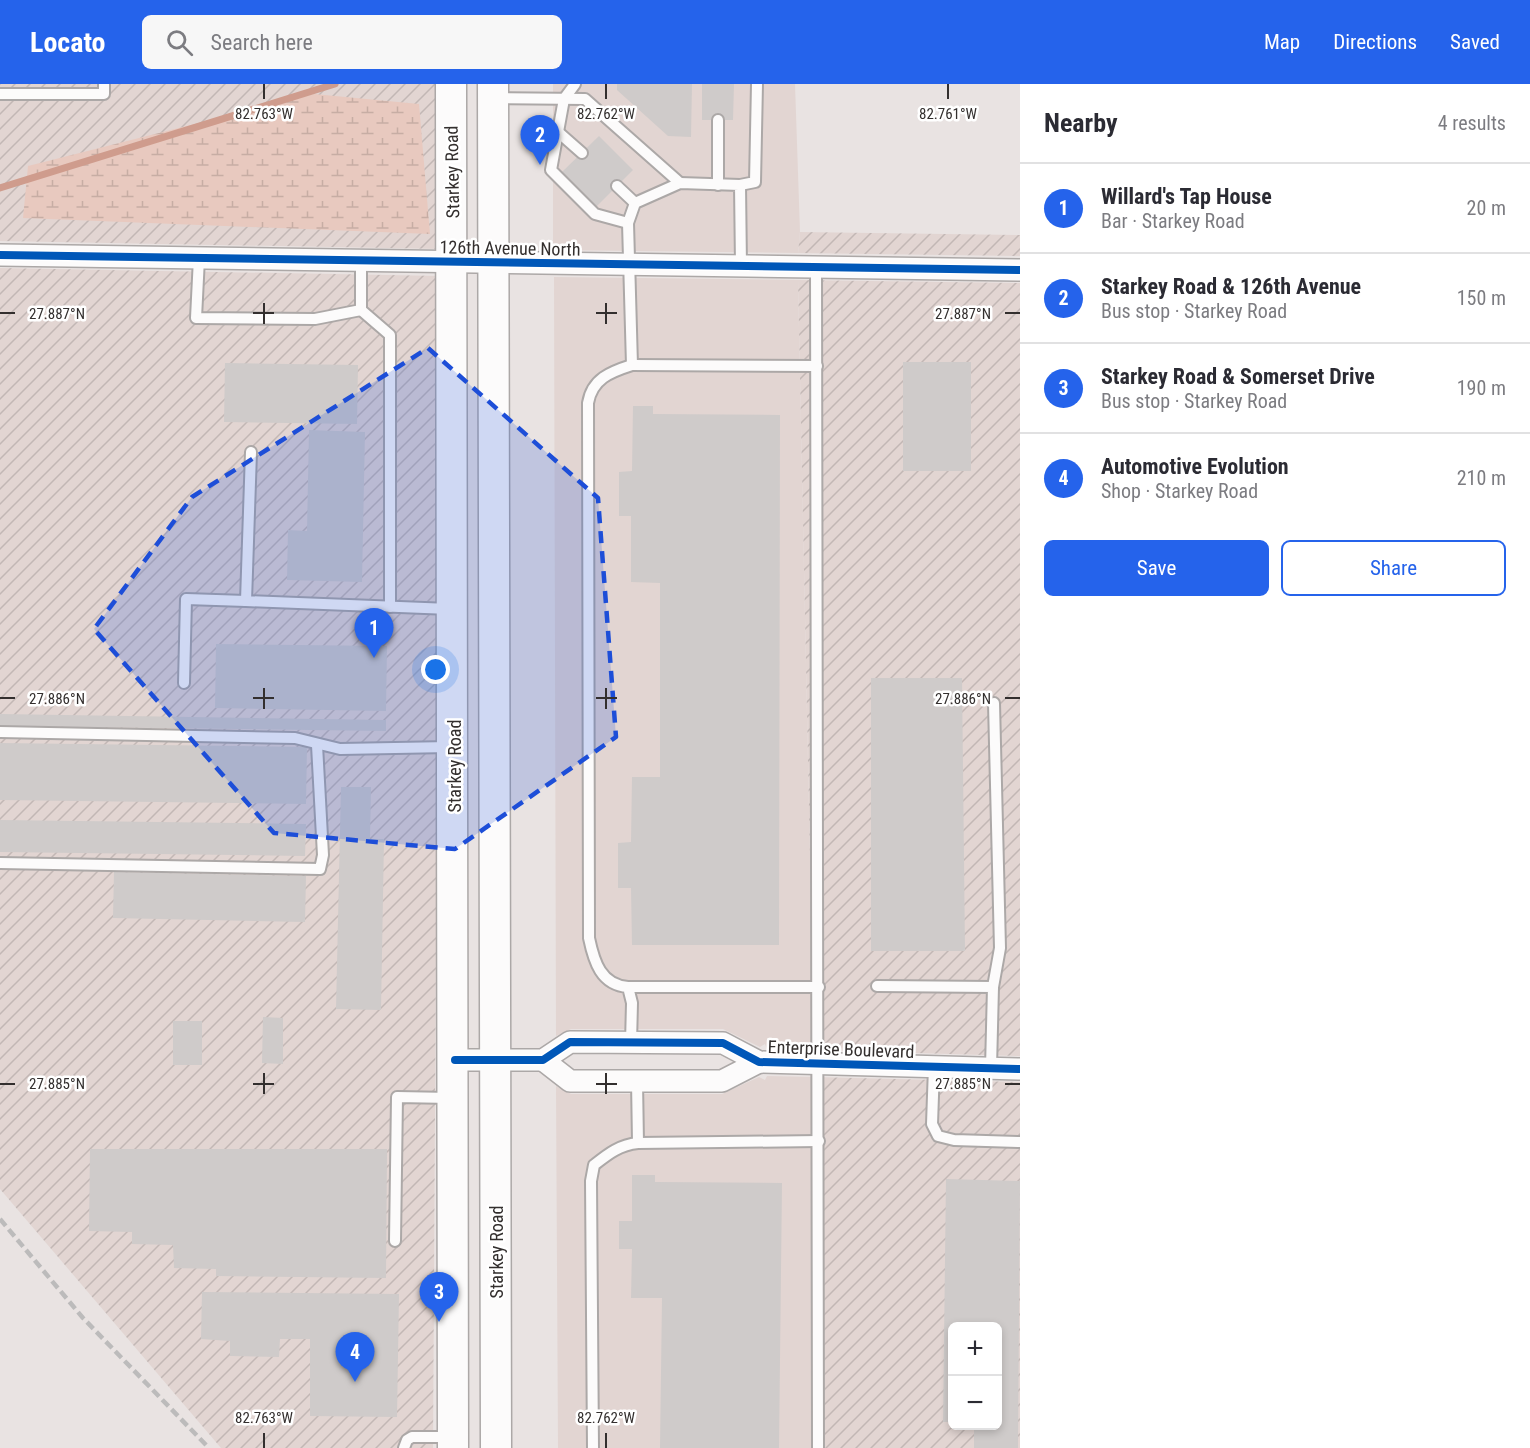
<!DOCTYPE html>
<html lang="en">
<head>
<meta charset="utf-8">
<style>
  body { margin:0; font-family:"Roboto Condensed",sans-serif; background:#f7f7f7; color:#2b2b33 }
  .controls { position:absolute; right:18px; bottom:18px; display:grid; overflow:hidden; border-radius:9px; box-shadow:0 3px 9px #0003 }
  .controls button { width:54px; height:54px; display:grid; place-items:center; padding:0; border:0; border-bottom:2px solid #e1e1e2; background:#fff; color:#2b2b33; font:30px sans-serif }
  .you { position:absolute; left:436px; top:586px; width:21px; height:21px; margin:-15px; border:4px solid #fff; border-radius:50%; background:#1a73e8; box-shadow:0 0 0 9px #1a73e833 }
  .badge { display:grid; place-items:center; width:39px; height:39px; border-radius:50%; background:#2563eb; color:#fff; font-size:20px; font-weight:700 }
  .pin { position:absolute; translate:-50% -50px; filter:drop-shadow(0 2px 3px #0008) }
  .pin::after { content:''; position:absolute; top:32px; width:21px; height:18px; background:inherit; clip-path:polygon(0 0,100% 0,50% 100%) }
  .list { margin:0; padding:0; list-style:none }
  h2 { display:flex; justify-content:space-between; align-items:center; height:78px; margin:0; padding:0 24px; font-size:26px }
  h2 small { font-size:20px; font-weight:400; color:#7c7c81 }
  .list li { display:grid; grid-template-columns:39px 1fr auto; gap:18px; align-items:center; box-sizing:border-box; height:90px; padding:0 24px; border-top:2px solid #e1e1e2 }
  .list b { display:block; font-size:22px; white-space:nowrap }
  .list p { margin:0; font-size:20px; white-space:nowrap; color:#7c7c81 }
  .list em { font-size:20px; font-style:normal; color:#7c7c81 }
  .actions { display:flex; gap:12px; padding:18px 24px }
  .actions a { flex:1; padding:14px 0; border:2px solid #2563eb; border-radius:9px; text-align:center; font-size:21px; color:#2563eb }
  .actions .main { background:#2563eb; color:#fff }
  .icon { flex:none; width:33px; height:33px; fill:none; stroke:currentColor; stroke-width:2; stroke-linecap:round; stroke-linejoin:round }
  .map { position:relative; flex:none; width:1020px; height:1364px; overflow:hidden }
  header { display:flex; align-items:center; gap:36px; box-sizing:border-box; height:84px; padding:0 30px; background:#2563eb; color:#fff }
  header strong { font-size:28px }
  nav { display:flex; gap:33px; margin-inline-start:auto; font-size:21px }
  .search { width:420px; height:54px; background:#f7f7f7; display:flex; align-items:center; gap:15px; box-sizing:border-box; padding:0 21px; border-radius:9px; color:#7c7c81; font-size:22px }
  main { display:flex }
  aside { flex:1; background:#fff }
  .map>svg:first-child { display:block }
  .built { fill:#e2d5d2 }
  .industrial { fill:url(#industrial-furrows); fill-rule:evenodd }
  .wetland { fill:url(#wetland-marsh) }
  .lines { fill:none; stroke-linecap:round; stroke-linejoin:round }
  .stream { stroke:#cf9c8d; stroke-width:7 }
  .building { fill:#cfcbca }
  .service-casing { stroke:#aca8a7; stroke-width:14 }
  .minor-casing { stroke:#aca8a7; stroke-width:24 }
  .secondary-casing { stroke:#aca8a7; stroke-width:33 }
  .service { stroke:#fcfbfb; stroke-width:10 }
  .minor { stroke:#fcfbfb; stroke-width:21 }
  .secondary { stroke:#fcfbfb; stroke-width:30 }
  .rail { stroke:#bcbbbb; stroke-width:4.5; stroke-dasharray:9 4.5; stroke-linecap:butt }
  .cycleway-casing { stroke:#fff; stroke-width:11 }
  .cycleway { stroke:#0057b8; stroke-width:8 }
  .marked { fill:#1d4ed8; fill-opacity:0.2; stroke:#1d4ed8; stroke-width:4.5; stroke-dasharray:12 8; stroke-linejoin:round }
  .ticks { fill:none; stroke:#332f2e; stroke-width:2 }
  .labels { text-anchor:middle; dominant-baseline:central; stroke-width:5; stroke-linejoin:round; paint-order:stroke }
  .street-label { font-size:18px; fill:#332f2e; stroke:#fff }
  .ticks-label { font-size:15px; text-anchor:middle; fill:#332f2e; stroke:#fff; stroke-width:5; stroke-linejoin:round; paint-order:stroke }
</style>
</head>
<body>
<header>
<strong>Locato</strong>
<div class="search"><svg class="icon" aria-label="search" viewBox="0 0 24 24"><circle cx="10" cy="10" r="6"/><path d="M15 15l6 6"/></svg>Search here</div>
<nav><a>Map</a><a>Directions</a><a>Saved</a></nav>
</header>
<main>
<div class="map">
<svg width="1020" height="1364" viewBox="0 0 1020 1364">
  <defs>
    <pattern id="industrial-furrows" width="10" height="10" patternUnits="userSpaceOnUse" patternTransform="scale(1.5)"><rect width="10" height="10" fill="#e2d5d2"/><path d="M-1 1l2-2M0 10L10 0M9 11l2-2" fill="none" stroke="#c2b7b5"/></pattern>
    <pattern id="wetland-marsh" width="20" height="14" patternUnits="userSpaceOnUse" patternTransform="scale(1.5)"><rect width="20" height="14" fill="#e8c9bf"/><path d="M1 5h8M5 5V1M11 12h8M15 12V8" fill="none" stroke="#c7ada4"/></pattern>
  </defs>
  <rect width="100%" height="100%" fill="#e9e3e2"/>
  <!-- built -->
  <g class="built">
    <path d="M553,0H795L800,148L798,169L553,166Z"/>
    <path d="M554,193L798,196L814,966L767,965L765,960L760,963L723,945H571L556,952Z"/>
    <path d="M767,992L815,993L822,1364H558L556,1002L571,1010H722L759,993L765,996Z"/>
  </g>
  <!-- industrial -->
  <g class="industrial">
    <path d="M0,0H439L440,165L0,157Z"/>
    <path d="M800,148L1020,151V172L798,169Z"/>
    <path d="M0,184L440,192L433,1364H221L0,1105Z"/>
    <path d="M798,196L1020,199V972L814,966Z"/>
    <path d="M815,993L1020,998V1364H822ZM952,1242H998V1342H952Z"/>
  </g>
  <!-- wetland -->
  <path class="wetland" d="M314,10L419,20L430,150L23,134L28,82Z"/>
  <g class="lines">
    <!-- stream -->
    <path class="stream" d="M0,104L335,0"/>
  </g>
  <!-- building -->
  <g class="building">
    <path d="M617,0H692L691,53L668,52L617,6Z"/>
    <path d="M702,0H734L733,36H702Z"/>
    <path d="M599,52L633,86L595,124L561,89Z"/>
    <rect x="903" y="278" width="68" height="109"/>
    <path d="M225,279L358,281L357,340L224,338Z"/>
    <path d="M633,322H653V330L780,331L779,861H632L631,804H618V759L631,758L632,693H660V499L631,498V432H619V388L632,387Z"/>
    <path d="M309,346L365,348L362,498L287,496L288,446L307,447Z"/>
    <path d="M216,560L387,562L386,627L215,624Z"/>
    <path d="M871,594H962L965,867H871Z"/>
    <path d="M0,630L386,636V647L0,642Z"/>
    <path d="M0,659L307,663L306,720L0,716Z"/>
    <path d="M341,703H371L370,755H384L381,926L336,925Z"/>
    <path d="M0,736L306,740L305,772L0,768Z"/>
    <path d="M114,788L306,792L305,838L113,834Z"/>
    <path d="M263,933L283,934V980L262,979Z"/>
    <rect x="173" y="937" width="29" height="44"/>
    <path d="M90,1065H387L386,1194L216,1192V1185L174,1184L173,1161L132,1160V1148L89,1147Z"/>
    <path d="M632,1091H655V1098L782,1099L779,1364H660L662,1214H631L632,1165H619V1137H632Z"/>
    <path d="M946,1095L1020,1097L1018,1364H974V1342H998V1242H952V1338H943Z"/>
    <path d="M202,1208L399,1210L397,1333L310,1332V1255H280L279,1273L230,1272V1257L201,1255Z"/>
  </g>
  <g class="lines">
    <defs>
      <g id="service">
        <path d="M575,0L564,15L551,86L595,130L628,139"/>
        <path d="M0,10H104V0"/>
        <path d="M493,14L585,15L680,99"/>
        <path d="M718,36V101"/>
        <path d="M557,47L582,69"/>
        <path d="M740,101L755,98L757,0"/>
        <path d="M617,102L635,119"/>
        <path d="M199,174L196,234L315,235L361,226"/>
        <path d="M361,176V226L390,251V523"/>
        <path d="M816,183L818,1364"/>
        <path d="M632,281L817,282"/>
        <path d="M251,368L246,517L450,525"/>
        <path d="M184,599L186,515L246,517"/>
        <path d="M0,648L295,654L340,665L450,663"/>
        <path d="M0,779L320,785L323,771L317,661"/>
        <path d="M877,902L993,903L991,984"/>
        <path d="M628,903H819"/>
        <path d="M993,903L1000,864L994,619"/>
        <path d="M631,959L632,919L628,903C601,901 594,878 589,854L588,319C592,295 610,288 632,281L628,139L635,119L680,99L740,101L741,182"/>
        <path d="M934,983L932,1040L938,1052L954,1056L1020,1058"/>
        <path d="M638,1059L819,1057"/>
        <path d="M395,1157L397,1013L451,1014"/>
        <path d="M404,1364L407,1356L412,1353H450"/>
        <path d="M593,1364L591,1097L594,1081C608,1070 619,1061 638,1059L637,997"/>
      </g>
      <g id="minor">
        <path d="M0,171L1020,186"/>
        <path d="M455,976H543L570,958L723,959L759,978L1020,985"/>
        <path d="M543,976L570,997H722L759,978"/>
      </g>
      <g id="secondary">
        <path d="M451,0L453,1364"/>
        <path d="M493,0L496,1364"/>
      </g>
    </defs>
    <!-- service casing -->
    <use href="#service" class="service-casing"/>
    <!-- minor casing -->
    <use href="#minor" class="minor-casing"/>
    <!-- secondary casing -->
    <use href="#secondary" class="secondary-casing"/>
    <!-- service -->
    <use href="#service" class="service"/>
    <!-- minor -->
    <use href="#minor" class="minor"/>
    <!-- secondary -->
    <use href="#secondary" class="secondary"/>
    <!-- rail -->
    <path class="rail" d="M0,1135L83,1234L209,1364"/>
    <defs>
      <g id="cycleway">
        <path d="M0,171L1020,186"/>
        <path d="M455,976H543L570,958L723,959L759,978L1020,985"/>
      </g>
    </defs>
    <!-- cycleway casing -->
    <use href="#cycleway" class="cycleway-casing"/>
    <!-- cycleway -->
    <use href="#cycleway" class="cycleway"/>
  </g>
  <!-- marked area -->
  <path class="marked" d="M428,264L598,414L616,653L455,765L274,749L94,545L192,413Z"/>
  <!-- ticks -->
  <path class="ticks" d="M264,0V15M606,0V15M948,0V15M264,219V240M606,219V240M0,229H15M253,229H274M596,229H617M1005,229H1020M264,604V625M606,604V625M0,614H15M253,614H274M596,614H617M1005,614H1020M264,989V1010M606,989V1010M0,1000H15M253,1000H274M596,1000H617M1005,1000H1020M264,1349V1364M606,1349V1364"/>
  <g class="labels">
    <!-- street labels -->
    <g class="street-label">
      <text transform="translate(452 88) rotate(-91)">Starkey Road</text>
      <text transform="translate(510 164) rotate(1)">126th Avenue North</text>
      <text transform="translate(454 682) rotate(-90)">Starkey Road</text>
      <text transform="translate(841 965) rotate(2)">Enterprise Boulevard</text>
      <text transform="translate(496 1168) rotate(-90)">Starkey Road</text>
    </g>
  </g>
  <g class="ticks-label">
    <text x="264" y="35">82.763°W</text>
    <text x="606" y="35">82.762°W</text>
    <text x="948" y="35">82.761°W</text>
    <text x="57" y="235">27.887°N</text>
    <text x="963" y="235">27.887°N</text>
    <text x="57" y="620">27.886°N</text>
    <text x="963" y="620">27.886°N</text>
    <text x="57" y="1005">27.885°N</text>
    <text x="963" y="1005">27.885°N</text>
    <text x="264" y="1339">82.763°W</text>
    <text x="606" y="1339">82.762°W</text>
  </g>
</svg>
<div class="controls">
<button>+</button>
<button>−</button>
</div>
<div class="you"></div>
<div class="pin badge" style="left:374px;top:574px">1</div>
<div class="pin badge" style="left:540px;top:81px">2</div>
<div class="pin badge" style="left:439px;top:1238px">3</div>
<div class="pin badge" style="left:355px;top:1298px">4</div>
</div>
<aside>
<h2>Nearby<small>4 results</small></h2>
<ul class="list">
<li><span class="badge">1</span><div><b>Willard's Tap House</b><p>Bar · Starkey Road</p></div><em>20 m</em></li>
<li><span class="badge">2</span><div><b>Starkey Road &amp; 126th Avenue</b><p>Bus stop · Starkey Road</p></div><em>150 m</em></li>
<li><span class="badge">3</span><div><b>Starkey Road &amp; Somerset Drive</b><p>Bus stop · Starkey Road</p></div><em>190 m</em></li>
<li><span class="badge">4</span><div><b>Automotive Evolution</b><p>Shop · Starkey Road</p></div><em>210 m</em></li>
</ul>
<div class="actions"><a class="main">Save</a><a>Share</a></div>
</aside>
</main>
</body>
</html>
